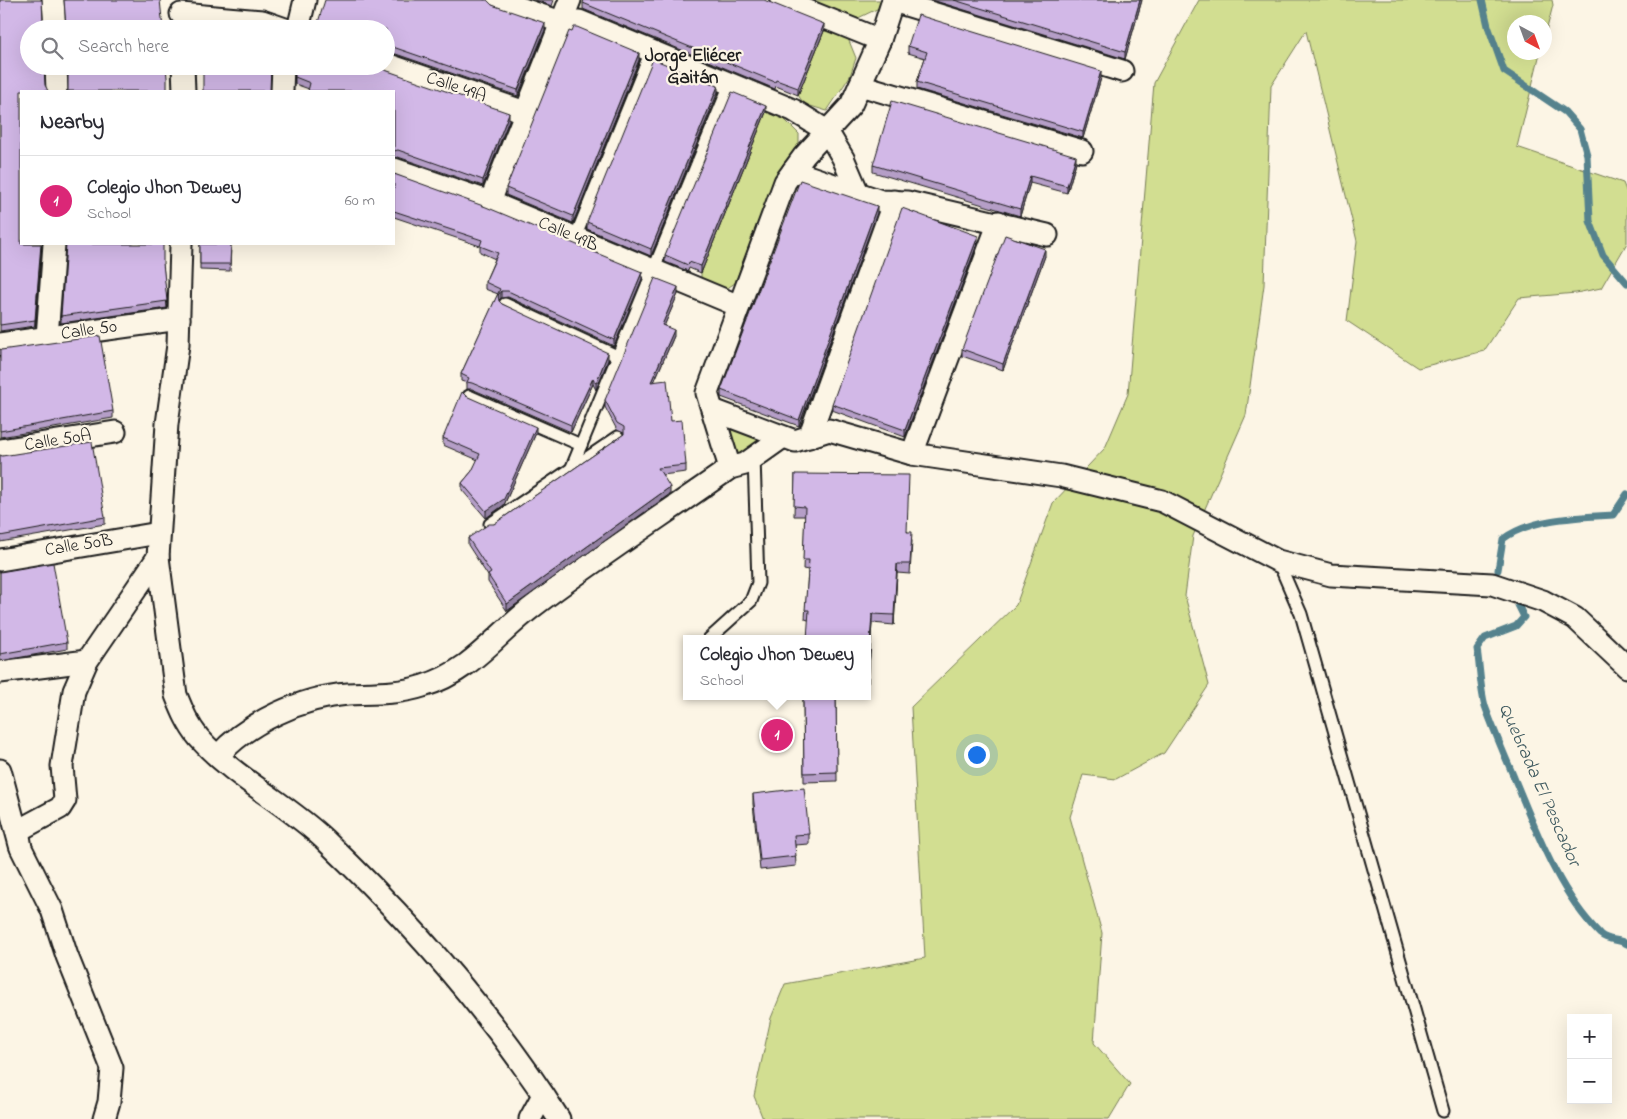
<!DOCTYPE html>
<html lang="en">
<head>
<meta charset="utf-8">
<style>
  body { margin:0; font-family:"Indie Flower",sans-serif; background:#f2f2f3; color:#2b2b33 }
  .controls { position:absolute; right:15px; bottom:15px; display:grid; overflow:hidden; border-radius:0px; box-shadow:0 5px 20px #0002 }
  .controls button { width:45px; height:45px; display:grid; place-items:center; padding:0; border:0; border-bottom:1px solid #e1e1e2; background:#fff; color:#2b2b33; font:25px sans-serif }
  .compass { position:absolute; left:1507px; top:15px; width:45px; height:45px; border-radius:50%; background:#fff; box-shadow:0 5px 20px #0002; rotate:139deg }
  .you { position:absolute; left:976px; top:754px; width:18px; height:18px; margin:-12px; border:4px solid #fff; border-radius:50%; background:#1a73e8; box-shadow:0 0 0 8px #1a73e833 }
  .badge { display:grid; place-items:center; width:32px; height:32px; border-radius:50%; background:#db2777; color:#fff; font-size:16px; font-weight:700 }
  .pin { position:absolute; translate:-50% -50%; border:2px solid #fff; box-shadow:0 1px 5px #0006 }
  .popup { position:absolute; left:683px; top:635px; width:188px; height:65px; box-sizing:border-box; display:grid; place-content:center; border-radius:0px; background:#fff; filter:drop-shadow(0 1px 4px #0005); font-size:16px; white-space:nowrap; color:#7c7c81 }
  .popup b { font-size:19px; color:#2b2b33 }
  .popup::after { content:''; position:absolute; left:50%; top:100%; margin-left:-10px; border:10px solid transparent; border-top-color:#fff }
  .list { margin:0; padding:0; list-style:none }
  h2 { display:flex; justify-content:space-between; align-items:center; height:65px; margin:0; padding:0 20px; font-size:21px }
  h2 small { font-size:16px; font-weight:400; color:#7c7c81 }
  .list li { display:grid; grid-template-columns:32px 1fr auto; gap:15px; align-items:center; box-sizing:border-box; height:90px; padding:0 20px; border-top:1px solid #e1e1e2 }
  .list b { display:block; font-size:19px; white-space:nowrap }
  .list p { margin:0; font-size:16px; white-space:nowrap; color:#7c7c81 }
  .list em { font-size:16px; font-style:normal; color:#7c7c81 }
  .icon { flex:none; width:28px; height:28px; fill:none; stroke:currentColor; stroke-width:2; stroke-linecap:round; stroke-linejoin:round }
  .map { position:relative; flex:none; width:1627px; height:1119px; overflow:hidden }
  .search { position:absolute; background:#fff; box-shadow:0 5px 20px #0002; left:20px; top:20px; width:375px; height:55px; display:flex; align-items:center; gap:12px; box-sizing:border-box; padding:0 18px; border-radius:28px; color:#7c7c81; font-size:19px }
  .panel { position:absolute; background:#fff; box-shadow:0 5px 20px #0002; left:20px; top:90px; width:375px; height:155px; border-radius:0px }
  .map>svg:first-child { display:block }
  .green { fill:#d2de91; stroke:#777d56 }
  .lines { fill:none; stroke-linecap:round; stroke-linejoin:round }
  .stream { stroke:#54828d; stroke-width:7 }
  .lane-casing { stroke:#1c1c1c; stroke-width:15 }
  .street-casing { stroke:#1c1c1c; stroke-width:25 }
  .lane { stroke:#fcf5e5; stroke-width:11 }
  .street { stroke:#fcf5e5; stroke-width:21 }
  .wall { fill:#b59ec7; stroke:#1c1c1c }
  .shaded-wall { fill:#9381a2; stroke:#1c1c1c }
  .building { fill:#d2b8e7; stroke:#1c1c1c }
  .labels { text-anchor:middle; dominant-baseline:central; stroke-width:4.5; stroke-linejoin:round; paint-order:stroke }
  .street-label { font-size:18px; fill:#1c1c1c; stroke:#fcf5e5 }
  .neighbourhood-label { font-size:19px; font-weight:bold; fill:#1c1c1c; stroke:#fcf5e5 }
  .water-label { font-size:19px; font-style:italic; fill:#3d585e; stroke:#fcf5e5 }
</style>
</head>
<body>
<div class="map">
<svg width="1627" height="1119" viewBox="0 0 1627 1119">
  <rect width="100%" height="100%" fill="#fcf5e5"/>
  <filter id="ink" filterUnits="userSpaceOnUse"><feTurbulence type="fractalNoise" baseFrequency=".02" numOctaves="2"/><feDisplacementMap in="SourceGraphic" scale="10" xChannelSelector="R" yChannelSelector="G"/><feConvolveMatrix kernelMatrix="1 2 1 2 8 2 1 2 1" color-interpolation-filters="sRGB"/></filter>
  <g filter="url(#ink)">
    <!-- green -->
    <g class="green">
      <path d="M808,0H882L879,8L854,20Z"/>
      <path d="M1199,0H1552L1553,5L1545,36L1544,22H1514V52L1540,53L1517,147L1623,183L1627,193V243L1601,288L1576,293L1519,298L1484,351L1418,368L1347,321L1357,241L1306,31L1271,86L1264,285L1246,415L1193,536L1185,596L1209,685L1164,753L1116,779L1083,775L1070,817L1102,933L1094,1043L1130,1084L1109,1119H763L754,1096L771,1018L785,984L925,958L911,707L1016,605L1053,503L1105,448L1128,394L1154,83Z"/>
      <path d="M833,30L847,36L856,58L850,76L827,111L804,104L798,95L824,31Z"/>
      <path d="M770,109L780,115L799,134V147L776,175L735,283L726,289L701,281V273L766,112Z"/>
      <path d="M731,428L758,437L757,446L736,458L727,433Z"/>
    </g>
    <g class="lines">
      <!-- stream -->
      <g class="stream">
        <path d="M1482,0L1488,26L1504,71L1565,112L1580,129L1587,155L1590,221L1603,255L1627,283"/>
        <path d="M1498,570L1503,539C1531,518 1578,517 1613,515L1627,494"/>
        <path d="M1518,605L1524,617L1516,626L1485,638L1477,649C1480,667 1480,688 1485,706C1494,731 1505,756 1515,780C1537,833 1559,893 1600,934C1609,942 1618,938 1627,944"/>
      </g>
      <defs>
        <g id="lane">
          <path d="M575,238L651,51"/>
          <path d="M505,304L617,356"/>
          <path d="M469,396L581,445"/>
          <path d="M572,467L730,84"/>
          <path d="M490,524L618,437"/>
          <path d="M1278,561L1301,614L1443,1111"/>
          <path d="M709,639L751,601L758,583L754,457"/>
        </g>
        <g id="street">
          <path d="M53,0L55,29"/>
          <path d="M496,0L561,22L579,21L793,110L827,131L843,158L858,193"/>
          <path d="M781,0L880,40"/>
          <path d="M893,1L1122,71"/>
          <path d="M181,14L262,21L285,29"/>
          <path d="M298,29L305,0"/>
          <path d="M386,64L525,112"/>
          <path d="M56,66L57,91"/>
          <path d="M183,66L184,91"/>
          <path d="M860,85L1082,151"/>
          <path d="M282,91L283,66"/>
          <path d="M394,169L490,202L739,306"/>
          <path d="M793,171L881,201L907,202L1047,235"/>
          <path d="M490,202L570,0"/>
          <path d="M181,244L178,345L167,424L158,557L176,695C182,710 188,725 199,738C235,779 287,803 326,841C413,924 494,1016 559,1119"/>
          <path d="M47,337L54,244"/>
          <path d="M0,344L179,319"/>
          <path d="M713,410L795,441L829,430L912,454L1061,476L1162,501L1278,561L1331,575L1492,584L1543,601L1575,618L1627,667"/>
          <path d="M809,437L894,201"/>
          <path d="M0,450L115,432"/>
          <path d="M912,454L999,222"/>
          <path d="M730,468L707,393L785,182L804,156L851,105L880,40L893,0"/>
          <path d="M0,560L159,533"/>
          <path d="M0,672L87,661"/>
          <path d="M218,756C248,722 303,697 348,694C373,693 399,694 423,686C473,671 496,634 535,605C598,557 665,514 730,468L745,464L783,437"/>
          <path d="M0,770L20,845"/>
          <path d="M104,1119L109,1102L112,1068L67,956L52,910L21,848L19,836L21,829L60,808L65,800L62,766L74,691L87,661L158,557"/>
          <path d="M530,1119L543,1095"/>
        </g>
      </defs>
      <!-- lane casing -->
      <use href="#lane" class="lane-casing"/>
      <!-- street casing -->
      <use href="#street" class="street-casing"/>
      <!-- lane -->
      <use href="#lane" class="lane"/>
      <!-- street -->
      <use href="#street" class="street"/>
    </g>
    <!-- wall -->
    <g class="wall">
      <path d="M0,0L21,244H41L35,326L0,331Z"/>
      <path d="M535,0H554L552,6Z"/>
      <path d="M932,0H1142L1125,59Z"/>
      <path d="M583,3L824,31L798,95L776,86L775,89L583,9Z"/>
      <path d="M492,5L545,30L518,96L390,52L386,53V29Z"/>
      <path d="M572,32L639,60L573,223L506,195V188Z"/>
      <path d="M908,46L1101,78L1083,138L917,89V82L925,58L908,53Z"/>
      <path d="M295,69H382L509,120L483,186L398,157L394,158V91L309,89L295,84Z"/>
      <path d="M718,92L651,256L587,229V222Z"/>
      <path d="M766,112L701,273L689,268L688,271L665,262V255Z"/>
      <path d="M1076,162L1067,193L1030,183L1020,216L873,172V165Z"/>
      <path d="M394,174L642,279L614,346L508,297L501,298L499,301L502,304L608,360L596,390L593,384L571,432L472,389H467V383L461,381V374L498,294L485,289V282L495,259L480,252V246L394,217Z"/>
      <path d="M877,213L799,426L721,397V390Z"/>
      <path d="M978,242L905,437L832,410V404Z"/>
      <path d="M200,244H231L230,271L200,270Z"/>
      <path d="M1045,256L1003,370L962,356V349Z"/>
      <path d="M163,264L167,308L61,323V316Z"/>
      <path d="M678,294L664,326L674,336L654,382L671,421L686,465V472L662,475L670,494L507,611L488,582V576L468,545V538L494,524L624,434V433L617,430L605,407V400Z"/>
      <path d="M0,349L113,411V418L0,437Z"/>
      <path d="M466,396L536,433L504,505L486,518L462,490V483L472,471L478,460L443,445V438Z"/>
      <path d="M0,455L105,517V524L0,542Z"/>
      <path d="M795,474L908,532L912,541L910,574L897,573L894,625L872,623L868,683H867V639L805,619L808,570L803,569L805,516H794Z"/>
      <path d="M0,572L67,642V649L0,661Z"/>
      <path d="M803,696H836L837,781L804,782Z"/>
      <path d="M753,794L809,834V844L795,845L796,866L760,870L753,804Z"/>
    </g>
    <!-- shaded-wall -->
    <g class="shaded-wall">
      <path d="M1140,0H1142L1125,59V52Z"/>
      <path d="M545,23V30L518,96V90Z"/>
      <path d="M824,24V31L798,95V88Z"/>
      <path d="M639,53V60L573,223V216Z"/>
      <path d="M1101,71V78L1083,138V132Z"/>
      <path d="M718,86V92L651,256V249Z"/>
      <path d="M766,106V112L701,273V266Z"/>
      <path d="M509,113V120L483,186V180Z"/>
      <path d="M1076,156V162L1067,193V186Z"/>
      <path d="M1030,176V183L1020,216V209Z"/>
      <path d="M877,206V213L799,426V420Z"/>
      <path d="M978,236V242L905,437V430Z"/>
      <path d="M41,244L35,326V320Z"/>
      <path d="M1045,249V256L1003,370V364Z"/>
      <path d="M642,272V279L614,346V340Z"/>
      <path d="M678,287V294L662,331V325Z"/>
      <path d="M501,291V298L498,301V295Z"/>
      <path d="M674,330V336L651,389V382Z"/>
      <path d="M608,353V360L596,390V383Z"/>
      <path d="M593,378V384L571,432V425Z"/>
      <path d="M536,427V433L504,505L486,518V511Z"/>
      <path d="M670,487V494L507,611V604Z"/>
      <path d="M897,564V573L894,625V615Z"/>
      <path d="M872,614V623L868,683V674Z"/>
    </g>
    <!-- building -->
    <g class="building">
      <path d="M0,0H42L43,23L45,29H29V66H44L45,85L48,91H21V244H41L35,320L0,325Z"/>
      <path d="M64,0H160L163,29H65L66,27Z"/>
      <path d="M325,0H487L492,5L545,23L518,90L390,46H386V29H316Z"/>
      <path d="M584,0H764L824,24L798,88L776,80L775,82L583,3Z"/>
      <path d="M954,0H1140L1125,52Z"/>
      <path d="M918,15L1101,71L1083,132L917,82L927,52L908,46Z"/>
      <path d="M204,22L254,29H204Z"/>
      <path d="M574,27H577L639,53L573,216L506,188L569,31L572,32Z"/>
      <path d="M653,59L718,86L651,249L587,222Z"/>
      <path d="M68,66H166L167,78V91H66L68,90Z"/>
      <path d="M203,66H271L270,91H203Z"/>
      <path d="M296,66H378L382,69L509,113L483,180L398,150L394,151V91H308L310,83L295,77V69Z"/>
      <path d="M732,92L766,106L701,266L689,262L688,265L665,255Z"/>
      <path d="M892,101L1076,156L1067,186L1030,176L1020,209L873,165Z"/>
      <path d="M394,174L486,207L642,272L614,340L508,291H501L498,295L499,301L502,304L608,353L596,383L593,378L571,425L472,383L467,382L469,378L461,374L500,289L485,282L498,253L480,246L482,240L394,211Z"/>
      <path d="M800,180L877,206L799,420L721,390Z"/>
      <path d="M902,208L978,236L905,430L832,404Z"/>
      <path d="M1005,235L1045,249L1003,364L962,349Z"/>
      <path d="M66,244H163V263L167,301L61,316Z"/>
      <path d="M200,244H231L230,264H200Z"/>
      <path d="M655,278L678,287L662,325L674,330L651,382L667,380L671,421L682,420L686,465L658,468L670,487L507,604L488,575L491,573L468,538L489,524H494L624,434V427L617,423L605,400Z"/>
      <path d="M100,336L113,411L0,431V349L1,350Z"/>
      <path d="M462,392L466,396L536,427L504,499L486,511L462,483L472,471L480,454L443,438Z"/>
      <path d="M92,442L105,517L0,536V455L2,456Z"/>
      <path d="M795,474L909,475L907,532H912L910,564H897L894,615L872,614L868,674H867V639H807L809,610H805L809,560H803L805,507L794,506Z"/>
      <path d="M53,563L67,642L0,654V572Z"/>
      <path d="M803,696H836L837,772L804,773Z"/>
      <path d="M804,788L809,834L794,835L796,856L760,860L753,794Z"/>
    </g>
  </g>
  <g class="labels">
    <!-- street labels -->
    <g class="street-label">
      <text transform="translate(456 88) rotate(19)">Calle 49A</text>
      <text transform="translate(568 235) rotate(23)">Calle 49B</text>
      <text transform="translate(89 331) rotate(-8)">Calle 50</text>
      <text transform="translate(58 441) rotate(-9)">Calle 50A</text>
      <text transform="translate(79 546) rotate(-9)">Calle 50B</text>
    </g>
    <!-- neighbourhood labels -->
    <g class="neighbourhood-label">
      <text x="693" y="56">Jorge Eliécer<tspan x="693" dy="22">Gaitán</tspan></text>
    </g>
    <!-- water labels -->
    <g class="water-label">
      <text transform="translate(1539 785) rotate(66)">Quebrada El Pescador</text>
    </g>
  </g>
</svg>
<div class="controls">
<button>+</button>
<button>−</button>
</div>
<svg class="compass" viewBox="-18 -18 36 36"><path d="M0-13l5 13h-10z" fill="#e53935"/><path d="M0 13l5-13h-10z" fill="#7c7c81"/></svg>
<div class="you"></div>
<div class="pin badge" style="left:777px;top:735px">1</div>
<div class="popup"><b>Colegio Jhon Dewey</b>School</div>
<div class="search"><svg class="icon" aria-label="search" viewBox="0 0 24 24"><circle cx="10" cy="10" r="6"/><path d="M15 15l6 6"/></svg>Search here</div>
<section class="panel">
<h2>Nearby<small></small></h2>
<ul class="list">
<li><span class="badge">1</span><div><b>Colegio Jhon Dewey</b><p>School</p></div><em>60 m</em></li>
</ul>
</section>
</div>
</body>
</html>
